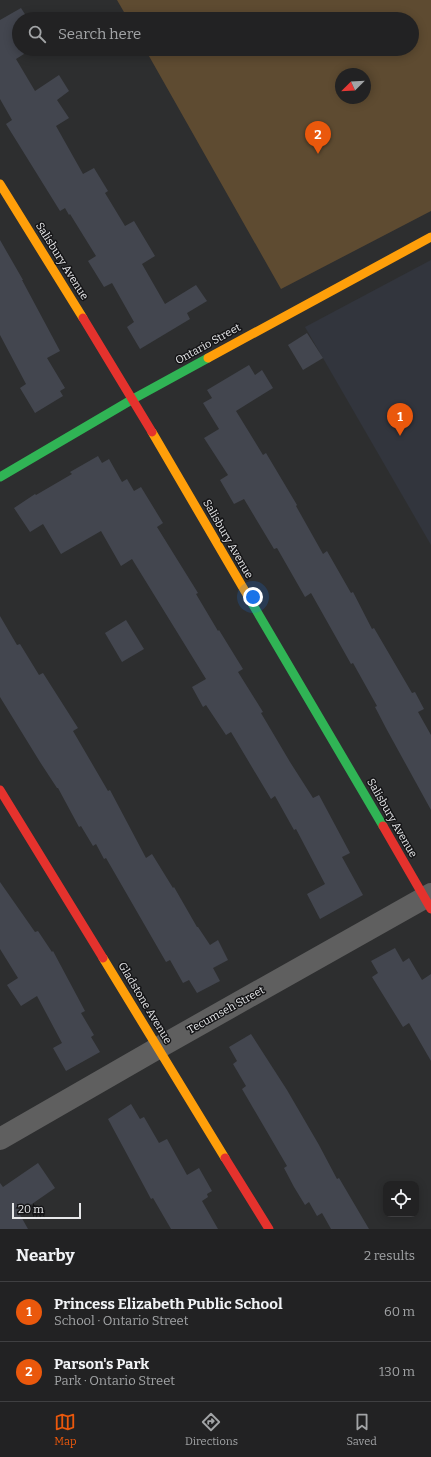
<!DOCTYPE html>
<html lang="en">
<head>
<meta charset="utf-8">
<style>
  body { margin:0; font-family:Bitter,serif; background:#2a2a2b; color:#f1f3f6 }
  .controls { position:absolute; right:12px; bottom:12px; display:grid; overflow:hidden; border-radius:8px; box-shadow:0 2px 10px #0003 }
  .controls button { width:36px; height:36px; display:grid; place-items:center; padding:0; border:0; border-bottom:1px solid #3f3f41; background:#222223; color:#f1f3f6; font:20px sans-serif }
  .compass { position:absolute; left:335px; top:68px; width:36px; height:36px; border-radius:50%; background:#222223; box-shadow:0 2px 10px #0003; rotate:246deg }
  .scale { position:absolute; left:12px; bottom:10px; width:69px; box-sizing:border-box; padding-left:4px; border:2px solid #e7e8ea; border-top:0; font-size:11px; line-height:14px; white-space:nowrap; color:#e7e8ea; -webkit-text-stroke:3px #151517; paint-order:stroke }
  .you { position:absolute; left:253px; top:597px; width:14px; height:14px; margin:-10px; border:3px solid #fff; border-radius:50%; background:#1a73e8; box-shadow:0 0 0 6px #1a73e833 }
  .badge { display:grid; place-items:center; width:26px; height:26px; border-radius:50%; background:#ea580c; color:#fff; font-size:13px; font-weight:700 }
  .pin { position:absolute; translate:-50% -33px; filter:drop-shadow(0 1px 2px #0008) }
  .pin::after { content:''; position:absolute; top:21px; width:14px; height:12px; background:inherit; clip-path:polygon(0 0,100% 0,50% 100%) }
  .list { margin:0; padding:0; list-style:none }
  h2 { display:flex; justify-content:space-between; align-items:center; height:52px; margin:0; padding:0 16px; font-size:17px }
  h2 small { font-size:13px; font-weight:400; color:#a2a4a6 }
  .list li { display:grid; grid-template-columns:26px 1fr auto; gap:12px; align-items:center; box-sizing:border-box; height:60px; padding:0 16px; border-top:1px solid #3f3f41 }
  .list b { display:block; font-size:15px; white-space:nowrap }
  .list p { margin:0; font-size:13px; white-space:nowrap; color:#a2a4a6 }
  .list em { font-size:13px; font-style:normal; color:#a2a4a6 }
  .icon { flex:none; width:22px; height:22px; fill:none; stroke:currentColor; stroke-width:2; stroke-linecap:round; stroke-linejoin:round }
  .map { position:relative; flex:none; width:431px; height:1229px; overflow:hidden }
  .search { position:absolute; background:#222223; box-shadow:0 2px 10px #0003; left:12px; right:12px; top:12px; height:44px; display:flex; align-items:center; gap:10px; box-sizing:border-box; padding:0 14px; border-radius:22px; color:#a2a4a6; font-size:15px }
  .sheet { height:172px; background:#222223 }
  nav { display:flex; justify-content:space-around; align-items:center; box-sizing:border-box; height:56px; border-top:1px solid #3f3f41; background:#222223; font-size:11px; color:#a2a4a6 }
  nav a { display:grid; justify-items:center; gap:2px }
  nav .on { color:#ea580c }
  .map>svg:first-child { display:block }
  .built { fill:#32353d }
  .green { fill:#5e4b31; fill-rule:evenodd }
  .building { fill:#43464f }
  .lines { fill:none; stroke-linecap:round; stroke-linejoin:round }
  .street { stroke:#5f5f5f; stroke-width:22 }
  .fast { stroke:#30b455; stroke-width:9 }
  .slow { stroke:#ff9f0a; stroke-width:9 }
  .jam { stroke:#e5322d; stroke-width:9 }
  .labels { text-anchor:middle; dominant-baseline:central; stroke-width:3; stroke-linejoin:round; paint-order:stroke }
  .street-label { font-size:11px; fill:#e7e8ea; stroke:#151517 }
</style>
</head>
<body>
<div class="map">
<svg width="431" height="1229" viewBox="0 0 431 1229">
  <rect width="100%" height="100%" fill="#2d2e2f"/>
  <!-- built -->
  <path class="built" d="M431,260V545L305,327Z"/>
  <!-- green -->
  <path class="green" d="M117,0H431V211L281,289L145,49H412V19H128ZM341,74H365V98H341Z"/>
  <!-- building -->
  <g class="building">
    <path d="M21,8L28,19H19V49H26L22,51L24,54L16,59L35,91L59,75L69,91L57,100L69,118L56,126L83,174L94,168L108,191L105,193L125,226L134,221L155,256L142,264L165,304L196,285L207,301L187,313L190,319L140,349L127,327L134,322L112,283L104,287L88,261L96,256L70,214L69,215L65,208L60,211L6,124L12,120L0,99V20Z"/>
    <path d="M0,240L23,280H22L60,351L47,358L65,388L60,391L63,396L35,413L20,388L26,384L0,335Z"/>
    <path d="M307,333L323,358L303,370L288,345Z"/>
    <path d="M249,365L255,375L262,370L273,388L236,411L263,455L266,453L297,505L296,506L323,554L327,551L351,593L353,592L372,629L374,628L412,693L415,692L424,709L418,712L431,735V810L387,730L375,707L377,706L353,663L351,664L311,593L305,597L277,548L274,549L244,499L234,504L220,480L228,475L204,438L219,429L203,403L212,398L207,390Z"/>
    <path d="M98,456L102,463L109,459L122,482L127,479L134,491L141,487L163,523L157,527L198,593L196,594L218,631L219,630L243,669L238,672L263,712L261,713L290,762L313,798L319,795L350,853L342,857L363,895L320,919L307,894L325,884L296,829L294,830L275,796L271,799L231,732L226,735L206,705L203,707L192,687L206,679L132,559L121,566L101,531L61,554L43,524L30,532L14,508L35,494L36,495L72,474L70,472Z"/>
    <path d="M0,616L17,645L20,644L39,675L43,673L78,728L73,731L108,791L110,790L146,858L152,854L173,888L174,887L197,927H198L210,945L218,940L228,960L213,968L220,981L197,993L189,980L183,983L170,960L166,962L106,858L104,859L96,844L93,846L81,826L79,827L58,788H57L40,762L0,697Z"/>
    <path d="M126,620L144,649L122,662L105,633Z"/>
    <path d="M0,882L35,932L38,931L52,952L53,951L85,1011L81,1013L94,1035L91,1037L100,1052L66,1071L53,1048L62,1043L37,996L21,1006L7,985L18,978L0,949Z"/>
    <path d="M395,948L403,962L409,958L422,980L431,974V1061L409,1023L403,1027L372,977L378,973L371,961Z"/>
    <path d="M251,1034L287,1090L319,1145L337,1179L339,1178L369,1229H331L322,1213L317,1216L309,1202L305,1205L294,1187L284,1168L287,1166L242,1089L246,1086L233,1064L237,1061L229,1047Z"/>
    <path d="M131,1104L140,1119L144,1117L159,1143L167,1139L187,1175L199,1168L212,1191L207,1194L208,1197L202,1201L218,1229H171L153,1198L151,1199L108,1119Z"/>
    <path d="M38,1163L55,1188L19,1213L28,1229H0V1183L3,1187Z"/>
  </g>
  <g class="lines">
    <!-- street -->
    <path class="street" d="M0,1139L158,1048L431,894"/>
    <!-- fast -->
    <g class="fast">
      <path d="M0,477L133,399L208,358"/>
      <path d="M249,598L383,826"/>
    </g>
    <!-- slow -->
    <g class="slow">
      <path d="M0,184L83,318"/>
      <path d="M208,358L431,237"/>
      <path d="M152,432L249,598"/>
      <path d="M103,958L225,1158"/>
    </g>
    <!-- jam -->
    <g class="jam">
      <path d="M83,318L152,432"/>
      <path d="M0,790L103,958"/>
      <path d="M383,826L431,909"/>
      <path d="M225,1158L269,1229"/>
    </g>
  </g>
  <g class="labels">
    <!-- street labels -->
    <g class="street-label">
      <text transform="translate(62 261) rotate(58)">Salisbury Avenue</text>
      <text transform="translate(208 344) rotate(-29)">Ontario Street</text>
      <text transform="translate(228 539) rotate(60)">Salisbury Avenue</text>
      <text transform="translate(392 818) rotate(60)">Salisbury Avenue</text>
      <text transform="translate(145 1003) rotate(59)">Gladstone Avenue</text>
      <text transform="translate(226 1010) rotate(-29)">Tecumseh Street</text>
    </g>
  </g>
</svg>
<div class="controls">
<button><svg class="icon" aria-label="locate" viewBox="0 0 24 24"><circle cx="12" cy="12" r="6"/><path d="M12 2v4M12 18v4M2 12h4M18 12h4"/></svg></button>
</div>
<svg class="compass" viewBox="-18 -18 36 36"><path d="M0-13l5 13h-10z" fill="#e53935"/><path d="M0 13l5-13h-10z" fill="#a2a4a6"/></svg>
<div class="scale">20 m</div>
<div class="you"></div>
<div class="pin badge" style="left:400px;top:436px">1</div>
<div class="pin badge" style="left:318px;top:154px">2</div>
<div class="search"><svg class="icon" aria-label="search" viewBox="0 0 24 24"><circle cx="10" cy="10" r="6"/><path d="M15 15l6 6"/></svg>Search here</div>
</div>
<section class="sheet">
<h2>Nearby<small>2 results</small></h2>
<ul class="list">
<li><span class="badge">1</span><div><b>Princess Elizabeth Public School</b><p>School · Ontario Street</p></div><em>60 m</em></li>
<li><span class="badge">2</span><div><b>Parson's Park</b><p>Park · Ontario Street</p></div><em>130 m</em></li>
</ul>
</section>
<nav>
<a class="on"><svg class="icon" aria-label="map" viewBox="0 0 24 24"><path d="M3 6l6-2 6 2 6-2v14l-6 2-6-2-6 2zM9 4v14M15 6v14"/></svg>Map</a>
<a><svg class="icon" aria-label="directions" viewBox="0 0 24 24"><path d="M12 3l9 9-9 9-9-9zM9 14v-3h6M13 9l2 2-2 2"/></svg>Directions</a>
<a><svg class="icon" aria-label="saved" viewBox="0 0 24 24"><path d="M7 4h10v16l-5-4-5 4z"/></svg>Saved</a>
</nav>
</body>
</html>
